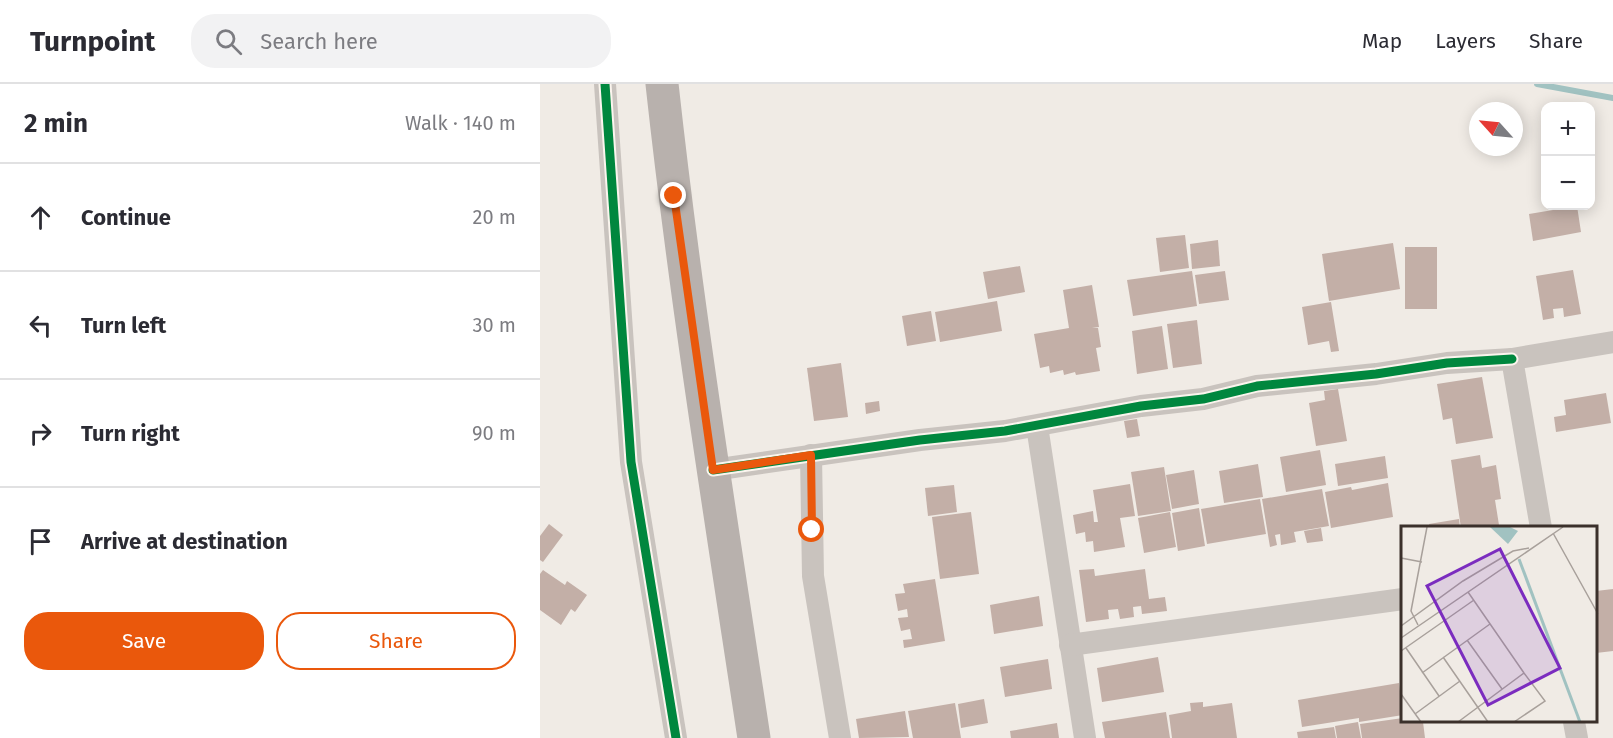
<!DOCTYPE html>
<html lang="en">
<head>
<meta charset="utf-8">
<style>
  body { margin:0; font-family:"Fira Sans",sans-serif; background:#f2f2f3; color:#2b2b33 }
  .controls { position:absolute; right:18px; top:18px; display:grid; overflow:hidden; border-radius:12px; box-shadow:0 3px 15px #0003 }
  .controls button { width:54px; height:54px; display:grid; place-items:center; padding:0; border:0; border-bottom:2px solid #e1e1e2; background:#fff; color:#2b2b33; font:30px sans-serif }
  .compass { position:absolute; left:929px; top:18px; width:54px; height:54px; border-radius:50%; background:#fff; box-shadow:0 3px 15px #0003; rotate:297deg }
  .stop { position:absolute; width:18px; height:18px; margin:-14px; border:4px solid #ea580c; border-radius:50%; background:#fff }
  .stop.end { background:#ea580c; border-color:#fff; box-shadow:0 2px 6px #0008 }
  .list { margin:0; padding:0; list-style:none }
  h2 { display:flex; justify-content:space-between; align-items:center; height:78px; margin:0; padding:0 24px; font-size:26px }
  h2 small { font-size:20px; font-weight:400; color:#7c7c81 }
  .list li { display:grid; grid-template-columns:39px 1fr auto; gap:18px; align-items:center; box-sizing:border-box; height:108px; padding:0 24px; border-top:2px solid #e1e1e2 }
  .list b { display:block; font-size:22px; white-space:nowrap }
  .list em { font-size:20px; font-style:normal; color:#7c7c81 }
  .actions { display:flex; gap:12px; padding:18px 24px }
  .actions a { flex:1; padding:14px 0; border:2px solid #ea580c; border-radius:24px; text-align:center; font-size:21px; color:#ea580c }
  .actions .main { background:#ea580c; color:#fff }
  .icon { flex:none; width:33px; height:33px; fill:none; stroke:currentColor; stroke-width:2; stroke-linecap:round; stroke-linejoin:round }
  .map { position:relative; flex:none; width:1073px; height:654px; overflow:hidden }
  header { display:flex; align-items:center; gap:36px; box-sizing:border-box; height:84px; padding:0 30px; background:#fff; border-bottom:2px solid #e1e1e2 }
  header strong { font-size:28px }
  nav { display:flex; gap:33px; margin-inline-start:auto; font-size:21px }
  .search { width:420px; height:54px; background:#f2f2f3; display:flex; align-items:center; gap:15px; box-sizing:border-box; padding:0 21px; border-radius:24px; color:#7c7c81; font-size:22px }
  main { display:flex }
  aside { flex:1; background:#fff }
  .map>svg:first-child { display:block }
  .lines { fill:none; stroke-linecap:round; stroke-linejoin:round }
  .stream { stroke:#a1c2c1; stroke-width:6 }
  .building { fill:#c3afa7 }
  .minor { stroke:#c9c3be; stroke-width:22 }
  .primary { stroke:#b8b1ad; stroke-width:33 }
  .cycleway-casing { stroke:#fbf5ee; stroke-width:13 }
  .cycleway { stroke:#00873e; stroke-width:9 }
  .route { stroke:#ea580c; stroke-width:8 }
  .inset-river { fill:none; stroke:#a1c2c1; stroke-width:3 }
  .inset-road { fill:none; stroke:#a8a09b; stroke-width:1.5 }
  .view { fill:#7b2cbf; fill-opacity:0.15; stroke:#7b2cbf; stroke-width:3 }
  .inset-edge { fill:none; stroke:#3b302b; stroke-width:3 }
</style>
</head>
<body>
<header>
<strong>Turnpoint</strong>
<div class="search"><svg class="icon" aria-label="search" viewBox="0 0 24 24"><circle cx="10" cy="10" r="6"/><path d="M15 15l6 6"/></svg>Search here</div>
<nav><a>Map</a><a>Layers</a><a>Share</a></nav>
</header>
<main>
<aside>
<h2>2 min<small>Walk · 140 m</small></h2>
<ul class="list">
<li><svg class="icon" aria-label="ahead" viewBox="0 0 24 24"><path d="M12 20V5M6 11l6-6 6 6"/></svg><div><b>Continue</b></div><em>20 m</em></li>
<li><svg class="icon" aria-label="left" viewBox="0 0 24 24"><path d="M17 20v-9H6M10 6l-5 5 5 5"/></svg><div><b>Turn left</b></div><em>30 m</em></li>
<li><svg class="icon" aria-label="right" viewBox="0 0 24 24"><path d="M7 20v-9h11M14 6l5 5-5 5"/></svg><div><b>Turn right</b></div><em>90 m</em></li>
<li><svg class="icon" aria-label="arrive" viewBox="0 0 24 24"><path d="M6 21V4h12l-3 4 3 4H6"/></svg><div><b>Arrive at destination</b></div></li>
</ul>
<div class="actions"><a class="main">Save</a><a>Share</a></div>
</aside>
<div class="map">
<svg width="1073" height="654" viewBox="0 0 1073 654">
  <rect width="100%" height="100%" fill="#f0ebe5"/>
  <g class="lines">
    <!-- stream -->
    <path class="stream" d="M997,0L1073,14"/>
  </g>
  <!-- building -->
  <g class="building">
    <path d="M1037,122L1041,148L993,157L989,130Z"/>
    <path d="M645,151L649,184L620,188L616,154Z"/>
    <path d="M678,156L680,182L652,185L650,160Z"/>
    <path d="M853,159L860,205L789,217L782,170Z"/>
    <rect x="865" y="163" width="32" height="62"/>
    <path d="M480,182L485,208L448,215L443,188Z"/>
    <path d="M1033,186L1041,230L1024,233L1023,224L1013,225L1014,234L1003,236L996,192Z"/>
    <path d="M652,187L657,222L593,232L587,196Z"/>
    <path d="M685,187L689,216L659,220L655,191Z"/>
    <path d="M552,201L559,243L552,244H558L561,263L556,264L560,287L536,291L535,288L524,291L523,286L510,289L509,282L500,284L494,250L529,244L523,206Z"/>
    <path d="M457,217L462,247L400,258L395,228Z"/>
    <path d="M791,218L799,267L791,268L789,257L768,261L762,223Z"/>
    <path d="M391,227L396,257L367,262L362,232Z"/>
    <path d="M657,236L662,280L633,284L627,240Z"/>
    <path d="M622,242L628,285L597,290L592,247Z"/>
    <path d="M301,279L308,333L274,337L267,284Z"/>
    <path d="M942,293L953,354L916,360L912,334L903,336L897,300Z"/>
    <path d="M798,305L807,357L776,362L769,319L785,316L784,307Z"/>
    <path d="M1066,309L1071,339L1016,348L1014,333L1026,331L1024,316Z"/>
    <path d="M339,317L340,327L326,330L325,319Z"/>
    <path d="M597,335L600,352L587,354L584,337Z"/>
    <path d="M780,366L786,401L746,408L740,373Z"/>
    <path d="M940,371L942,384L956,381L961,415L955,416L959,441L937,444H921L911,376Z"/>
    <path d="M845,372L848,394L798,402L795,380Z"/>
    <path d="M718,380L723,413L684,419L679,387Z"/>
    <path d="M624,383L631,427L598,432L591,388Z"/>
    <path d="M654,386L659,420L632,425L626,391Z"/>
    <path d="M848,399L853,433L791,444L785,408L811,403L812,406Z"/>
    <path d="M590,400L595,432L580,434L585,463L554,468L553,457L546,458L545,448L536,450L533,431L553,427L554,438H558L553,406Z"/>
    <path d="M414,401L417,428L388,432L385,404Z"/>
    <path d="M782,405L789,442L754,448L756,458L741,461L740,450L735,451L737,461L730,463L722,415Z"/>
    <path d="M720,415L726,450L667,460L661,425Z"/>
    <path d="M659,424L665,462L638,467L632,429Z"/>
    <path d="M431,428L439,490L400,495L392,433Z"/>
    <path d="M630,428L636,463L604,469L598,434Z"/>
    <path d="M919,435L920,444H890L889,440Z"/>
    <path d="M9,440L23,451L3,478L0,476V452Z"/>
    <path d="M781,444L783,457L767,459L764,447Z"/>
    <path d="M554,485L555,492L605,485L609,515L625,513L627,527L602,530L601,522L593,523L594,533L580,535L578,525L568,526L569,535L546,538L539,486Z"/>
    <path d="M3,486L25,501L27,497L47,511L35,528L31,525L21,541L0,526V490Z"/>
    <path d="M395,495L405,557L364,564L363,556L372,555L370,545L361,547L358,534L368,533L367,525L358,527L355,510L365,509L363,500Z"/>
    <path d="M1073,505V567L1056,569V507Z"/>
    <path d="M499,512L503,542L454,550L450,521Z"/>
    <path d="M618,573L624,608L562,618L557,584Z"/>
    <path d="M508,575L512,605L465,613L460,583Z"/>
    <path d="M859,599L863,631L819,638V634L762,643L758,616Z"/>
    <path d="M444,615L448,639L421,644L418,620Z"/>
    <path d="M663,618V623L692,619L697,654H632L629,631L651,627L650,619Z"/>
    <path d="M415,619L421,654H373L368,627Z"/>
    <path d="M365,627L369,653L319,654L316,635Z"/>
    <path d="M626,628L630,654H565L562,638Z"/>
    <path d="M863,634V638H883L885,654H822L820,640Z"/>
    <path d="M818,638L821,654H797L795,642Z"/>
    <path d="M517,639L519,654H471L470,647Z"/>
    <path d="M794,643L796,654H758L757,648Z"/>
  </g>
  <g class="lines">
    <!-- minor -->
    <g class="minor">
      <path d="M65,0L91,378L136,654"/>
      <path d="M497,342L545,654"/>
      <path d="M271,371L273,492L300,654"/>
      <path d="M173,386L380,356L465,347L601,322L663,315L717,302L836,290L907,279L972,275"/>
      <path d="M1001,444L972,275L1073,258"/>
      <path d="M530,561L863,515"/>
      <path d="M1034,638L1037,654"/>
    </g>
    <!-- primary -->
    <path class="primary" d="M122,0C146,219 181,436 214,654"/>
    <defs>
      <g id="cycleway">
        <path d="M65,0L91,378L136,654"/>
        <path d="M173,386L380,356L465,347L601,322L663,315L717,302L836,290L907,279L972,275"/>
      </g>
    </defs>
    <!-- cycleway casing -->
    <use href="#cycleway" class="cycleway-casing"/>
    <!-- cycleway -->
    <use href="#cycleway" class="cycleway"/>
  </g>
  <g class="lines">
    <!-- route -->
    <path class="route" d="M134,112L173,386L271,371L272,446"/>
  </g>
  <!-- overview -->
  <g transform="translate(861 442)">
    <rect width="196" height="196" fill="#f0ebe5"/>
    <path d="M89,1H109L117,5L107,18Z" fill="#a1c2c1"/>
    <path class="inset-river" d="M118,33L179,196"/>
    <path class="inset-road" d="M152,7L197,88M0,32L21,36M67,66L123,147M17,99L10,85L26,1M0,100L62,55L112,25L128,22M0,112L162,1M66,114L101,163M5,122L38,170M0,125L73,74M42,131L87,196M21,147L89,98M0,168L20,196M14,188L59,155M57,196L123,147L144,175L113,196"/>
    <path class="view" d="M99,23L159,142L87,179L26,60Z"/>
    <rect width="196" height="196" class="inset-edge"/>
  </g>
</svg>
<div class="controls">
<button>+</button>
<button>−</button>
</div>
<svg class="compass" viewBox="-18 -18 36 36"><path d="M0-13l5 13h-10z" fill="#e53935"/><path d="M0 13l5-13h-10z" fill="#7c7c81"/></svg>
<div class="stop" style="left:272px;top:446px"></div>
<div class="stop end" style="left:134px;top:112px"></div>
</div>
</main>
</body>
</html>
